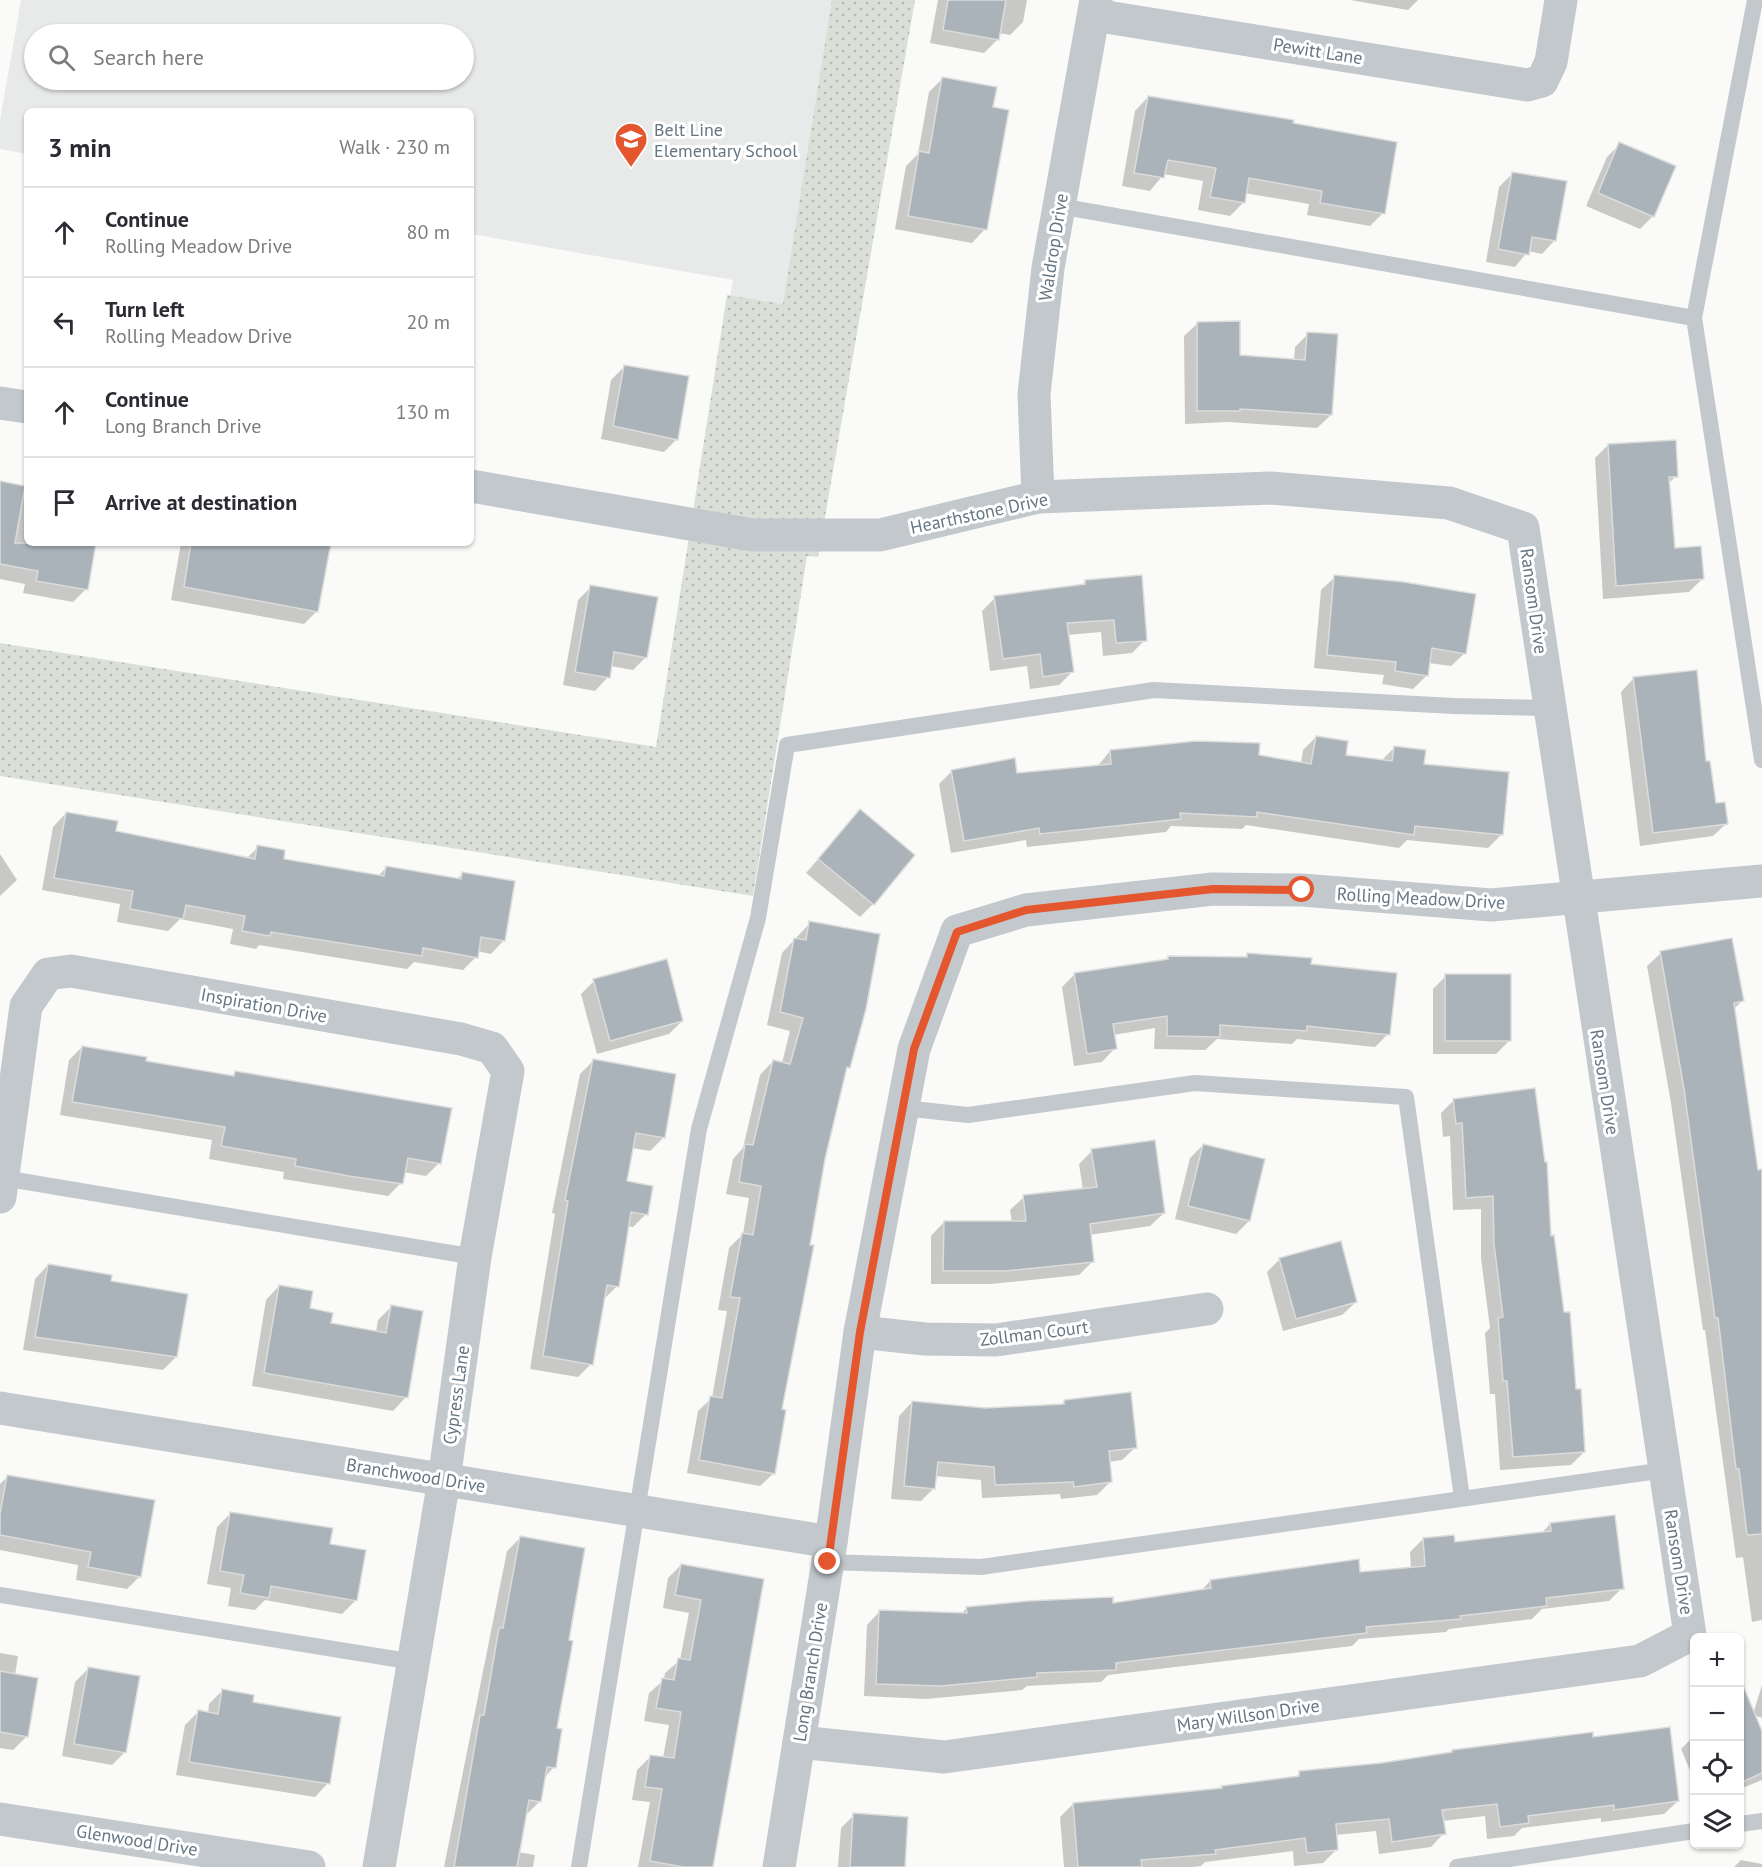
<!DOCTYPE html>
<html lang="en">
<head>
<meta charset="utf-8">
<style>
  body { margin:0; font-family:"PT Sans",sans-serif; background:#f2f2f3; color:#2b2b33 }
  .controls { position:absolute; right:18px; bottom:18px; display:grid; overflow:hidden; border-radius:9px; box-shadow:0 2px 4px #0004 }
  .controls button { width:54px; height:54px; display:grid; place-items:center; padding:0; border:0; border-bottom:2px solid #e1e1e2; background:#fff; color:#2b2b33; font:30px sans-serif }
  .stop { position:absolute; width:18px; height:18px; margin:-14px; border:4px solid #e4572e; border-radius:50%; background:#fff }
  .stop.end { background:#e4572e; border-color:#fff; box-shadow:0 2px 6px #0008 }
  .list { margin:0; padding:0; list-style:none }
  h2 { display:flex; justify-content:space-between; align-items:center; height:78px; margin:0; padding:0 24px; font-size:26px }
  h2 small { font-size:20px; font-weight:400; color:#7c7c81 }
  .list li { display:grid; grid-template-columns:39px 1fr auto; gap:18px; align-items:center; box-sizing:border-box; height:90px; padding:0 24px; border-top:2px solid #e1e1e2 }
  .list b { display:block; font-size:22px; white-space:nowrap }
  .list p { margin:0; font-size:20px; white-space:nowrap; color:#7c7c81 }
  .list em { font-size:20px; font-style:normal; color:#7c7c81 }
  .icon { flex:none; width:33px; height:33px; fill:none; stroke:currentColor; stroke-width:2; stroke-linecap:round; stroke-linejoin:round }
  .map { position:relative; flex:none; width:1762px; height:1867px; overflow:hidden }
  .search { position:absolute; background:#fff; box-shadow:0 2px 4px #0004; left:24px; top:24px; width:450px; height:66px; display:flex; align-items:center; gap:15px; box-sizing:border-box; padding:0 21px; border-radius:33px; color:#7c7c81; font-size:22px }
  .panel { position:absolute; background:#fff; box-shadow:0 2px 4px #0004; left:24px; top:108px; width:450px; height:438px; border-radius:9px }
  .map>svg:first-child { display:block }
  .built { fill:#e8e9e9; fill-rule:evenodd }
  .park { fill:url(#park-dots) }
  .shadow { fill:#0003 }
  .building { fill:#aab3b9; stroke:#dcdcda; stroke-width:1.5 }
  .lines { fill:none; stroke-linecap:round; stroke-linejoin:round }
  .service { stroke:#c3c8cc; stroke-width:16 }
  .minor { stroke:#c3c8cc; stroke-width:33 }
  .tertiary { stroke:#c3c8cc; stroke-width:33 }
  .route { stroke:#e4572e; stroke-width:8 }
  .labels { text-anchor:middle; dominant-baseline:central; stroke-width:6; stroke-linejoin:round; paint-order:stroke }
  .street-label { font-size:18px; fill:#657683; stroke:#fff }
  .poi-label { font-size:18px; fill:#657683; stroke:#fff; text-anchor:start }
</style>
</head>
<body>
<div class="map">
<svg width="1762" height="1867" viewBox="0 0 1762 1867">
  <defs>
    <pattern id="park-dots" width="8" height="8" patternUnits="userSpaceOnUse" patternTransform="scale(1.5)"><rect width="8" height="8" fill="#dadfd7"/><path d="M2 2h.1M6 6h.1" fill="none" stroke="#b4b9b4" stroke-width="1.8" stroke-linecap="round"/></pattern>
  </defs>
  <rect width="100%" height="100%" fill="#fafaf8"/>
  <!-- built -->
  <path class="built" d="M21,0H865L779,488L699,470L733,280L471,234V111H27V154L0,149V120ZM34,34H464V80H34Z"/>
  <!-- park -->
  <path class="park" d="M832,0H915L818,557L807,556L753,896L0,776V643L656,747L727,295L783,304Z"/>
  <!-- shadow -->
  <g class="shadow">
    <path d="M938,0H1027L1023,22L1010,35L999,33L997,40L984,53L930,43Z"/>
    <path d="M1350,0H1418L1408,10Z"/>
    <path d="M943,78L991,108L985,229L972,243L895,229L906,166L918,154L929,92Z"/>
    <path d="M1148,97L1292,125L1383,213L1370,226L1307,215L1309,204L1245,193L1243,203L1230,216L1198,210L1203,181L1164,174L1150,191L1122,186L1135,111Z"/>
    <path d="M1620,144L1653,216L1640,229L1586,206L1607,157Z"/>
    <path d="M1513,173L1555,240L1542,254L1528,251L1515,267L1486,262L1499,187Z"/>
    <path d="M1198,323L1238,356L1294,360L1295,347L1308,334L1331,415L1317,428L1228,422L1185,424L1184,336Z"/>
    <path d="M625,366L677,439L664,452L601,439L611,380Z"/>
    <path d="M1608,445L1676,476L1668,484L1674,550L1703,578L1689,592L1603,599L1595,458Z"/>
    <path d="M0,483L27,488V543H95L86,589L73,602L23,593L25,584L0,579Z"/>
    <path d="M181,543H329L317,611L304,624L171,600Z"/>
    <path d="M1335,577L1465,653L1451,666L1429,663L1427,675L1413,689L1382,684L1384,675L1314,668L1321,590Z"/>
    <path d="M1086,581L1145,640L1132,653L1103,656L1101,632L1067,635L1072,672L1059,685L1030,689L1027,666L990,671L982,611L995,598L1081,586Z"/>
    <path d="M591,587L646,657L633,670L610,666L608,677L595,691L563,685L578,600Z"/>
    <path d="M1634,678L1727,823L1713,836L1640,846L1621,692Z"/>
    <path d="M1316,737L1344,756L1381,761L1395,747L1422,766L1501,835L1488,848L1407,840L1399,848L1246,825L1242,829L1171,826L1166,832L1027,847L1026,840L951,853L939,784L952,771L1016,775L1097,767L1110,751L1258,756L1301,764L1303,750Z"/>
    <path d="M860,811L873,904L860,917L806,873Z"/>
    <path d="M66,813L114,833L246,859L258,847L282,860L377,877L386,868L456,880L462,874L504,940L491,954L477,951L476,957L463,970L414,962L407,969L259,945L256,949L230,944L233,929L180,919L168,931L117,922L120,904L42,890L53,827Z"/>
    <path d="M0,854L17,880L0,896Z"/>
    <path d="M810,923L849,1067L844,1071L824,1159L780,1410L774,1473L760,1486L687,1473L698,1411L712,1398L727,1311L718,1310L729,1248L743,1234L749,1198L726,1194L733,1159L743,1148L760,1075L773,1061L782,1063L790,1031L767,1025L782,953Z"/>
    <path d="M1661,953L1742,1001L1733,1010L1757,1171L1762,1170V1620L1752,1622L1743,1557L1736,1558L1705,1330H1703L1671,1103L1647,966Z"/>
    <path d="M1248,955L1310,965L1388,1034L1375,1047L1297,1039L1292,1044L1217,1039L1205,1050L1154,1049L1155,1028L1113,1035L1115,1048L1102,1062L1074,1066L1062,987L1075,974L1166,960L1169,957L1244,958Z"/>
    <path d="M1446,976L1509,1041L1496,1054H1433V989Z"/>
    <path d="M594,981L682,1021L669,1034L597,1054L581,994Z"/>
    <path d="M82,1047L144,1062L230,1077L235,1073L439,1163L426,1176L403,1172L401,1183L388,1196L283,1179L284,1172L209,1159L212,1140L60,1115L69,1060Z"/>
    <path d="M593,1061L663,1138L650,1151L632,1148L626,1182L646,1214L633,1227L627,1226L617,1286L604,1299L591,1364L578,1377L530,1369L555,1214L552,1213L580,1074Z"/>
    <path d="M1454,1100L1549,1237L1584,1452L1571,1465L1500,1470L1495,1394H1490L1485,1333L1490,1328L1481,1258V1209L1453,1210L1450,1136L1443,1137L1441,1113Z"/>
    <path d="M1203,1145L1249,1221L1236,1234L1175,1219L1190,1158Z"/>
    <path d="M1092,1151L1164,1213L1150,1226L1089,1235L1092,1262L1079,1275L991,1284H931V1236L944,1222L1012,1223L1010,1210L1024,1197L1083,1190L1079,1164Z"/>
    <path d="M1280,1259L1356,1302L1342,1315L1283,1331L1267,1272Z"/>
    <path d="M48,1265L109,1282L176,1357L163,1370L23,1350L35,1279Z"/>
    <path d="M279,1286L330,1324L376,1332L378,1320L391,1307L406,1397L393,1411L252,1386L266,1300Z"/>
    <path d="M1065,1401L1136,1447L1122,1460L1108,1462L1110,1482L1097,1495L1061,1499L1060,1494L982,1498L981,1480L935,1476L934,1488L921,1501L891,1499L899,1416L912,1402L984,1410L1060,1406Z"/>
    <path d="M8,1476L140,1576L127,1589L76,1580L78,1565L0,1550V1484Z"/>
    <path d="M230,1514L328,1545L355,1601L342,1614L265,1600L255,1610L228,1606L231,1588L207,1584L217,1527Z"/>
    <path d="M1550,1524L1622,1588L1609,1601L1542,1609L1532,1619L1449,1629L1446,1632L1359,1639L1352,1646L1108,1675L1101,1682L1027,1686L1022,1690L926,1699L864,1696L867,1625L880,1611L961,1614L967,1608L1112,1604L1201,1591L1210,1581L1411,1569L1410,1552L1423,1539L1453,1544L1541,1534Z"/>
    <path d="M520,1538L567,1641L556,1729L554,1767L544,1778L540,1801L526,1815L518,1852L535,1855L533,1867H444L507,1551Z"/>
    <path d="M681,1565L762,1581L712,1867H638L650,1802L632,1800L637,1770L651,1756L663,1758L669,1725L644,1721L649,1693L664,1680L665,1673L680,1660L689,1613L663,1608L668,1578Z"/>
    <path d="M0,1653L18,1656L15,1675L26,1737L13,1750L0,1748Z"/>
    <path d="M88,1669L125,1752L112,1765L62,1756L75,1682Z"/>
    <path d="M1762,1685V1718L1754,1715L1762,1735V1780L1740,1789V1716L1752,1711L1753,1714Z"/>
    <path d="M223,1690L251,1703L328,1783L315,1797L176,1775L185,1725L198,1712L208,1714L209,1704Z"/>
    <path d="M1694,1736V1780L1681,1749Z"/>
    <path d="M1592,1738L1678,1801L1664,1814L1601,1822V1818L1522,1828L1514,1836L1487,1839L1485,1816L1442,1821L1444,1833L1431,1847L1379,1854L1376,1831L1335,1835L1337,1849L1323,1863L1294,1866L1293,1851L1205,1862L1201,1866L1192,1867H1064L1060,1817L1073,1804L1220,1790L1294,1779L1300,1773L1381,1765L1452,1752Z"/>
    <path d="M854,1815L903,1867H838L841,1828Z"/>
    <path d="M1741,1860L1762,1864V1867H1734Z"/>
  </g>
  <!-- building -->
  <g class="building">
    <path d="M948,0H1006L999,40L943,30Z"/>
    <path d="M942,77L997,87L993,107L1009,110L987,230L908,216L919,151L929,153Z"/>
    <path d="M1148,96L1294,120L1293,123L1397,142L1385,214L1320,203L1322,191L1249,178L1245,203L1210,197L1216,168L1168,160L1164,178L1134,173Z"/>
    <path d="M1619,142L1676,166L1654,217L1598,193Z"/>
    <path d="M1512,172L1567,181L1556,241L1532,237L1529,255L1498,249Z"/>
    <path d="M1240,321V355L1305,360L1307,332L1338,334L1332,415L1240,409V411H1197V322Z"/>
    <path d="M624,365L689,376L678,440L613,426Z"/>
    <path d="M1676,440L1678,477H1669L1675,548L1701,546L1704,579L1616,586L1608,444Z"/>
    <path d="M0,481L25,486L15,543H96L88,590L36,581L38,571L0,564Z"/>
    <path d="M191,543H331L318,612L184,587Z"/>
    <path d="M1142,575L1147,641L1116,643L1114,620L1067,623L1074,672L1043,677L1040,654L1003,659L994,596L1085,584V580Z"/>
    <path d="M1334,575L1404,582L1476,594L1466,654L1432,648L1428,676L1395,671L1396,662L1327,655Z"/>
    <path d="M590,585L658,597L647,658L614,652L610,678L575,672Z"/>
    <path d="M1697,670L1706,761H1710L1716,803L1725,802L1728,824L1653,833L1633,677Z"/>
    <path d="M1316,736L1348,741L1346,755L1392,761L1394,746L1426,750L1424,764L1509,772L1503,835L1415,826L1414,835L1257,812V817L1180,813L1181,819L1040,834L1039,828L964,841L951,770L1015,758L1017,773L1111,764L1110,750L1196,741L1260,743L1259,755L1311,764Z"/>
    <path d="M860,809L915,855L874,905L818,859Z"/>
    <path d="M66,812L118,821L116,831L255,859L257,845L285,850L284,859L384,876L386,866L461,879L462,872L515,881L505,941L481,937L478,958L423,948L422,956L271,932L270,936L242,931L245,916L186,905L183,919L130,909L133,891L54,878Z"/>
    <path d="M809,921L880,934L866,1009L850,1068L847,1067L825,1159L810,1245H814L782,1409L786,1410L775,1474L699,1460L710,1396L722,1398L740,1298L730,1297L742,1233L753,1235L761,1186L739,1182L745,1144L753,1145L773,1060L790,1064L803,1018L780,1012L794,938L806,940Z"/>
    <path d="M1732,938L1744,1001L1734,1003L1758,1170L1762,1169V1534L1747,1535L1739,1469H1736L1718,1318H1715L1684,1089L1660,951Z"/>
    <path d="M1247,953L1312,958L1311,964L1397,973L1390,1035L1307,1026V1031L1220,1025V1037L1167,1036V1016L1113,1024L1117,1049L1087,1054L1074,973L1168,959V956L1247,957Z"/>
    <path d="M667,959L683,1021L610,1041L593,979Z"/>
    <rect x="1445" y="974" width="66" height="67"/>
    <path d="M82,1046L147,1057L146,1061L234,1076L235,1071L452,1108L441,1164L408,1158L403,1184L349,1176L295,1166L296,1159L221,1146L225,1127L72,1102Z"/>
    <path d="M593,1059L676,1074L665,1138L636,1133L627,1181L653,1186L648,1215L631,1212L619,1287L607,1285L593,1365L543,1356L568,1201L565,1200Z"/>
    <path d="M1535,1088L1545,1162H1547L1551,1236L1554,1235L1564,1312H1570L1576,1389H1581L1585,1452L1513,1457L1507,1381H1503L1498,1318L1503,1317L1494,1244L1493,1196L1466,1198L1462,1123L1456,1124L1453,1099Z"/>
    <path d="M1155,1140L1165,1213L1090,1224L1094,1262L1005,1271H943L944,1221H1026L1023,1195L1097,1187L1091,1149Z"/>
    <path d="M1203,1144L1265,1159L1250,1221L1188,1206Z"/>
    <path d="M1341,1241L1357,1302L1296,1319L1279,1258Z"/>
    <path d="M48,1264L112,1275L111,1281L188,1294L177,1357L35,1337Z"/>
    <path d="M279,1285L313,1291L310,1308L333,1313L331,1323L386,1333L391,1305L423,1311L408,1398L264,1373Z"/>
    <path d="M1131,1392L1137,1448L1109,1451L1112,1482L1074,1487L1073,1482L995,1485L994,1467L938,1462L935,1489L904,1486L912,1401L985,1408L1064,1404V1400Z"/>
    <path d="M7,1475L155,1500L141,1577L88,1567L91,1552L0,1535V1514Z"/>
    <path d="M230,1512L333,1528L330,1544L366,1550L357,1601L271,1586L269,1598L240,1593L244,1575L220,1571Z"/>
    <path d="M1615,1515L1624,1589L1546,1598L1547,1606L1460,1616L1461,1619L1366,1627L1367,1633L1116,1663V1670L1037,1673V1677L941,1686L876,1684L879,1610L967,1613L966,1607L1028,1601L1113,1597V1603L1211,1588L1210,1580L1359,1559L1360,1572L1425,1566L1423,1538L1454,1535L1455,1542L1551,1531L1550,1523Z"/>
    <path d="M520,1536L585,1548L569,1640L573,1641L557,1728L562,1729L556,1768L547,1767L541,1802L529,1800L517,1867H454L480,1715H484L499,1628H503Z"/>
    <path d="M681,1564L764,1579L713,1867H683L650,1861L662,1789L645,1787L650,1755L674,1758L681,1712L656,1708L662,1678L674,1680L678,1658L690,1660L701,1600L675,1595Z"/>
    <path d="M88,1667L140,1676L126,1753L74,1744Z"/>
    <path d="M0,1671L38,1678L28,1737L0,1732Z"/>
    <path d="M1740,1678L1762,1731V1773L1740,1783Z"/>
    <path d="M222,1689L254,1695L253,1702L341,1717L330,1784L189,1762L198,1710L218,1714Z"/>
    <path d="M1670,1727L1679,1801L1614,1810V1805L1528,1816L1529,1823L1500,1827L1497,1804L1442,1810L1446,1834L1392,1842L1389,1819L1336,1824L1338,1850L1307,1853L1305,1838L1215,1850L1216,1854L1141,1860L1142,1867H1078L1073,1803L1222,1788L1221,1786L1299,1776V1771L1381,1763L1452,1752V1750L1530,1740L1593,1732V1737Z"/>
    <path d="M853,1813L908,1817L905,1867H850Z"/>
  </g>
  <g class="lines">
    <!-- service -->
    <g class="service">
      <path d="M1059,206L1694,318L1762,760"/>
      <path d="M1694,318L1755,0"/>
      <path d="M903,1108L968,1115L1195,1083L1406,1097L1462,1498"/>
      <path d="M3,1178L475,1257"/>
      <path d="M828,1562L981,1567L1665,1470"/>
      <path d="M0,1595L414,1662"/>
      <path d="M1740,1824L1762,1821"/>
      <path d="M579,1867L699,1129L758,918L787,745L1154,690L1454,706L1549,708"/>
      <path d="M1457,1867L1694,1831"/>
    </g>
    <!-- minor -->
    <g class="minor">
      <path d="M1094,15L1527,85L1542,81L1551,62L1561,0"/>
      <path d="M0,403L27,407"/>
      <path d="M471,486L753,535H880L1038,497L1270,488L1449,503L1523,528L1690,1635L1640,1661L944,1757L799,1742"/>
      <path d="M1038,497L1034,394L1048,268L1096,0"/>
      <path d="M0,1197L26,1006L48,974L71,971L461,1039L492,1048L508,1071L475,1257L444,1480L379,1867"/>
      <path d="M860,1332L925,1339L996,1340L1207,1309"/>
      <path d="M0,1819L309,1867"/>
      <path d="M779,1867L831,1542"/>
    </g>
    <!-- tertiary -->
    <path class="tertiary" d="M0,1408L831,1542L860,1332L914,1049L957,931L1026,910L1213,889L1302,890L1491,905L1762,881"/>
  </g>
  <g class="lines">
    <!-- route -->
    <path class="route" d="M828,1562L860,1332L914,1049L957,932L1026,910L1213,889L1302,890"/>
  </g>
  <!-- icons -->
  <defs>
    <symbol id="school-pin" viewBox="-11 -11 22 30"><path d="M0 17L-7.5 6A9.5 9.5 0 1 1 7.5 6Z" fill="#e4572e" stroke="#fff"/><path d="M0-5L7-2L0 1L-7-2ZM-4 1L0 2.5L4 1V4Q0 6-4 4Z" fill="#fff"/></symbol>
  </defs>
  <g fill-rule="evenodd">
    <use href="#school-pin" x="612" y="120" width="38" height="52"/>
  </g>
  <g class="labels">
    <!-- street labels -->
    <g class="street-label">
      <text transform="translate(1318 51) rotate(9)">Pewitt Lane</text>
      <text transform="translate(1053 247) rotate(-81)">Waldrop Drive</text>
      <text transform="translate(979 513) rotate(-12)">Hearthstone Drive</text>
      <text transform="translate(1534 601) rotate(82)">Ransom Drive</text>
      <text transform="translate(1421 898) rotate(3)">Rolling Meadow Drive</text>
      <text transform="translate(264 1005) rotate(10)">Inspiration Drive</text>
      <text transform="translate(1605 1082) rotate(81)">Ransom Drive</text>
      <text transform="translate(1034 1333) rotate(-7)">Zollman Court</text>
      <text transform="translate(456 1395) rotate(-82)">Cypress Lane</text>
      <text transform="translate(416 1475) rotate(9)">Branchwood Drive</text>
      <text transform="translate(1679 1562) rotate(81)">Ransom Drive</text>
      <text transform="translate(810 1672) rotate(-81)">Long Branch Drive</text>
      <text transform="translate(1248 1715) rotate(-8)">Mary Willson Drive</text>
      <text transform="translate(137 1840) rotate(9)">Glenwood Drive</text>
    </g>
    <!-- poi labels -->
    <g class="poi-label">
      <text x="654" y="129">Belt Line<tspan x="654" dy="21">Elementary School</tspan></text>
    </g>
  </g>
</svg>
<div class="controls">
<button>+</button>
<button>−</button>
<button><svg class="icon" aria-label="locate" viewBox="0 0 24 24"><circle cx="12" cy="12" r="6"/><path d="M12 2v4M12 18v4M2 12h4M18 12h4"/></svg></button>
<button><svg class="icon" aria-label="layers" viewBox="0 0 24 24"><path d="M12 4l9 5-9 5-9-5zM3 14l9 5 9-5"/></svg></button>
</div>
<div class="stop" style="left:1302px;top:890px"></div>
<div class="stop end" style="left:828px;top:1562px"></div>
<div class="search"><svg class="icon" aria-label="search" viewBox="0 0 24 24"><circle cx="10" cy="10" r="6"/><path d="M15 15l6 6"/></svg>Search here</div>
<section class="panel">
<h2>3 min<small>Walk · 230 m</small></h2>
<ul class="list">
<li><svg class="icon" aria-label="ahead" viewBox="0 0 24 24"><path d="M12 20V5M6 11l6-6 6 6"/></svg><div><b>Continue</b><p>Rolling Meadow Drive</p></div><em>80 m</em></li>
<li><svg class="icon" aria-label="left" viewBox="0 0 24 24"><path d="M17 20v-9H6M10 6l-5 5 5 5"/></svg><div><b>Turn left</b><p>Rolling Meadow Drive</p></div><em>20 m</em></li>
<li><svg class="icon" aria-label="ahead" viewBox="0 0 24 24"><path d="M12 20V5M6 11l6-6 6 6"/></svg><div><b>Continue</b><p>Long Branch Drive</p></div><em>130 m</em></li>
<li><svg class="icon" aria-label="arrive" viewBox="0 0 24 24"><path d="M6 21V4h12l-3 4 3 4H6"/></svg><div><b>Arrive at destination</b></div></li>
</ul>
</section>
</div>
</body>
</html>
